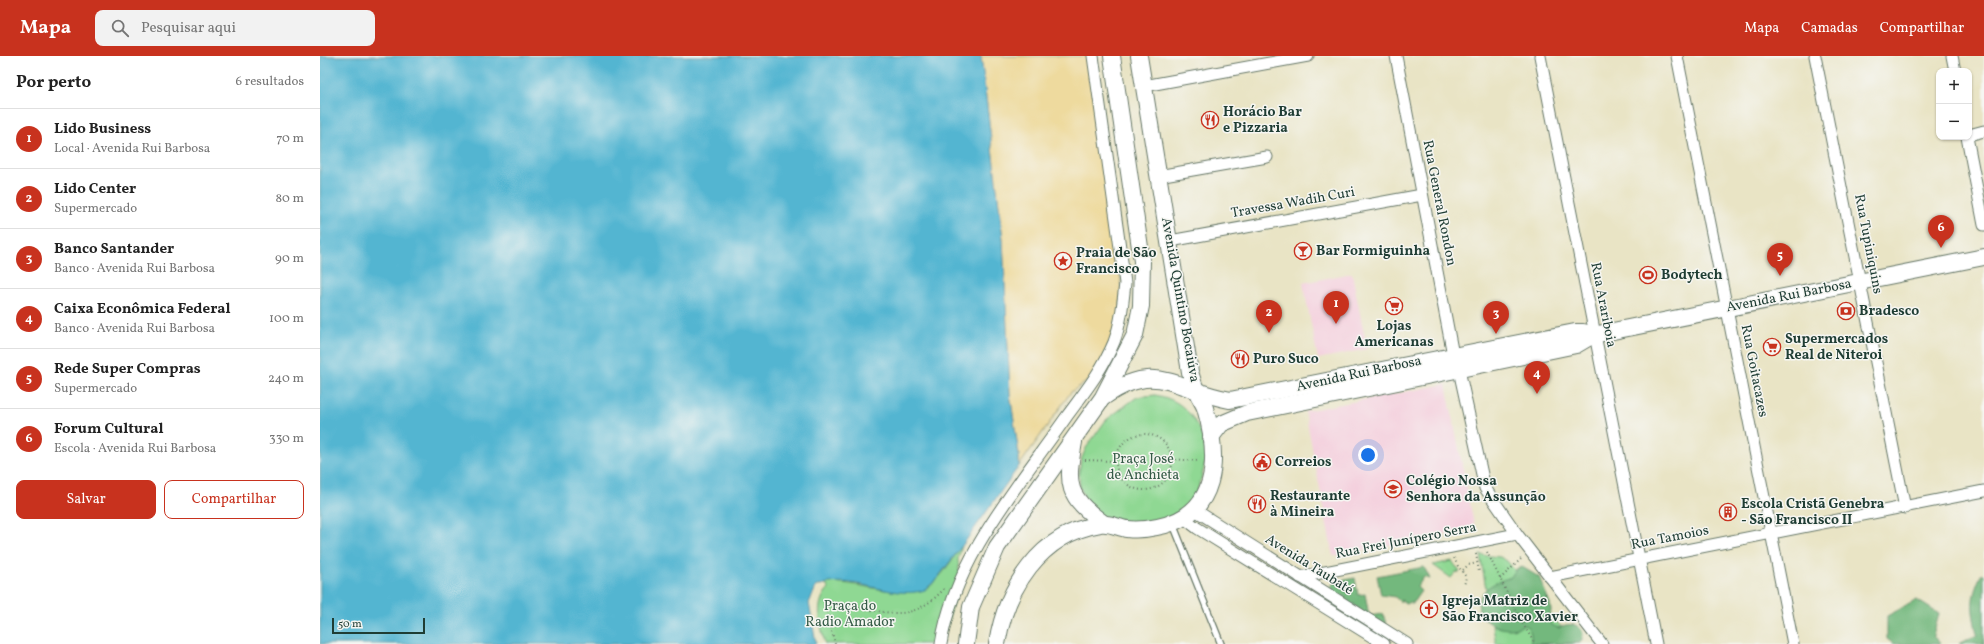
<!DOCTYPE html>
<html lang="pt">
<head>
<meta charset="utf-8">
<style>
  body { margin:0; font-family:Vollkorn,serif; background:#f2f2f2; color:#222 }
  .controls { position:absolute; right:12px; top:12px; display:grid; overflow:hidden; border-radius:8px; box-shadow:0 1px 3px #0004 }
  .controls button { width:36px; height:36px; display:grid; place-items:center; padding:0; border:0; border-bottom:1px solid #e0e0e0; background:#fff; color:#222; font:20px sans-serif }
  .scale { position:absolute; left:12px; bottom:10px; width:93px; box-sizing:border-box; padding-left:4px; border:2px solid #1f3d34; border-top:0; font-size:11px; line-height:14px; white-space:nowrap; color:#1f3d34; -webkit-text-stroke:3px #f6f6f2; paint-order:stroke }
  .you { position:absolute; left:1048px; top:399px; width:14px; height:14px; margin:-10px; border:3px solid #fff; border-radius:50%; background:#1a73e8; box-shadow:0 0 0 6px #1a73e833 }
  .badge { display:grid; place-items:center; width:26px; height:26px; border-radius:50%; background:#c8321e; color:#fff; font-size:13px; font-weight:700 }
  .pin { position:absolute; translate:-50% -33px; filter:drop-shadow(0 1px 2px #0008) }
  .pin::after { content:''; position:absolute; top:21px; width:14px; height:12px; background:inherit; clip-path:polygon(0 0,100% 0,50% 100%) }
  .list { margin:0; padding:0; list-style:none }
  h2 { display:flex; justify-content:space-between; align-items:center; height:52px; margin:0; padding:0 16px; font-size:17px }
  h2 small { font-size:13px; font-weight:400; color:#767676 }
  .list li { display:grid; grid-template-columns:26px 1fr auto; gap:12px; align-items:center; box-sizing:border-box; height:60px; padding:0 16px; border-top:1px solid #e0e0e0 }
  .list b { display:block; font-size:15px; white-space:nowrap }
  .list p { margin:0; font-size:13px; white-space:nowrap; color:#767676 }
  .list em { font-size:13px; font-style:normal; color:#767676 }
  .actions { display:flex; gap:8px; padding:12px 16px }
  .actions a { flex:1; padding:9px 0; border:1px solid #c8321e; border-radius:8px; text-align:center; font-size:14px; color:#c8321e }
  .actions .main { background:#c8321e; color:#fff }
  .icon { flex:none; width:22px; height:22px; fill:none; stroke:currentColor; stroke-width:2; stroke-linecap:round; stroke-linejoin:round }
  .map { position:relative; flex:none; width:1664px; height:588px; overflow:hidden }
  header { display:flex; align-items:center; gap:24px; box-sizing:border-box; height:56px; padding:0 20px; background:#c8321e; color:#fff }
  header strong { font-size:19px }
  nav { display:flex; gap:22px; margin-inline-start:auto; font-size:14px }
  .search { width:280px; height:36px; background:#f2f2f2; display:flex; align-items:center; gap:10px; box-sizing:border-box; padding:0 14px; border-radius:8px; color:#767676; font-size:15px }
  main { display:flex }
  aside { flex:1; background:#fff }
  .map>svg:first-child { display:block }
  .built { fill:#f4cfdd }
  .green { fill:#8fd893; stroke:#578a64 }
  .forest { fill:#73b87d; stroke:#497a58 }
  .sand { fill:#eeda9e; stroke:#868c69 }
  .water { fill:#52b5d1; stroke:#387982 }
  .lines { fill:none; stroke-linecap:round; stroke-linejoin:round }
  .lane-casing { stroke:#667767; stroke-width:8 }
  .street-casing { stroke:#667767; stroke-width:13 }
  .secondary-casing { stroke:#667767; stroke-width:18 }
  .path { stroke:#667767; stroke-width:2; stroke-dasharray:1 3; stroke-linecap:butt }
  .lane { stroke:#fff; stroke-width:5.5 }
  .street { stroke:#fff; stroke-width:11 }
  .secondary { stroke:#fff; stroke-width:16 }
  .labels { text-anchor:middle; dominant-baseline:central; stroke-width:3; stroke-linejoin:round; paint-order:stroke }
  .poi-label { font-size:14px; font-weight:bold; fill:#1f3d34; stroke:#f6f6f2; text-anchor:start }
  .street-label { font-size:14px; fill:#1f3d34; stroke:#f6f6f2 }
  .park-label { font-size:14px; fill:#355c47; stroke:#f6f6f2 }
</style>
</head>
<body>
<header>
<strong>Mapa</strong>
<div class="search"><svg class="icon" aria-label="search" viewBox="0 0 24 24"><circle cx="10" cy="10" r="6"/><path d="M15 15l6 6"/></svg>Pesquisar aqui</div>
<nav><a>Mapa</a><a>Camadas</a><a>Compartilhar</a></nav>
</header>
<main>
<aside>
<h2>Por perto<small>6 resultados</small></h2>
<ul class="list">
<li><span class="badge">1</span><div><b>Lido Business</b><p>Local · Avenida Rui Barbosa</p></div><em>70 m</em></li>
<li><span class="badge">2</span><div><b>Lido Center</b><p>Supermercado</p></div><em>80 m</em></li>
<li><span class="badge">3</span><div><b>Banco Santander</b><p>Banco · Avenida Rui Barbosa</p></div><em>90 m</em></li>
<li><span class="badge">4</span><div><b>Caixa Econômica Federal</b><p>Banco · Avenida Rui Barbosa</p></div><em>100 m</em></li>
<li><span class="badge">5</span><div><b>Rede Super Compras</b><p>Supermercado</p></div><em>240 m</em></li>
<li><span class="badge">6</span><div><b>Forum Cultural</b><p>Escola · Avenida Rui Barbosa</p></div><em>330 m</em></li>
</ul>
<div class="actions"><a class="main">Salvar</a><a>Compartilhar</a></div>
</aside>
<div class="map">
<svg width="1664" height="588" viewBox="0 0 1664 588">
  <rect width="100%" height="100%" fill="#f6f6f2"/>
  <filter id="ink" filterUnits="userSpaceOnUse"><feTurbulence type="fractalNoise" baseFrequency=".025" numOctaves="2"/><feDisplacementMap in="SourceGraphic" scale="8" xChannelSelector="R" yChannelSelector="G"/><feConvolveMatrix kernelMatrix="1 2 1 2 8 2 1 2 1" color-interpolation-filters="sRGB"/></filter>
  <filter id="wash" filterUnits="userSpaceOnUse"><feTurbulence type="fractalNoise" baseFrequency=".012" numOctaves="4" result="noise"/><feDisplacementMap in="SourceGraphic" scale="16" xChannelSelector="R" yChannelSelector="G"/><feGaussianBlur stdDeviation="0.9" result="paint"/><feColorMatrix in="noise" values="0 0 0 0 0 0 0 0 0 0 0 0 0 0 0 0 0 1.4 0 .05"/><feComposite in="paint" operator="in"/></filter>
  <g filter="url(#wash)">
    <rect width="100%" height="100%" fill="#e9e4c5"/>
    <!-- built -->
    <g class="built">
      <path d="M1032,217L1047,293L998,303L983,227Z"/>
      <path d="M1126,328L1154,468L1151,473L1013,500L985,355Z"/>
    </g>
    <!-- green -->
    <g class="green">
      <path d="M835,339C858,343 870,354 880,375C882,381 885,386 886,392C887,410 878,432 872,449L834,470L784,463L766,445L760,431L759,419L761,404L766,392L786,364L817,341Z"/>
      <path d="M642,490L638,503L640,525L621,588H505C501,569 493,548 509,532L505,527C533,523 587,546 609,531C620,523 633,502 642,490Z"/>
      <path d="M1160,499L1180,501L1187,505L1255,588H1176Z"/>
      <path d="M1132,505L1140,516L1135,517L1131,522L1113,509Z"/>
    </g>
    <!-- forest -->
    <g class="forest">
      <path d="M1104,511L1110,523L1104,521L1097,531L1101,535L1092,548L1089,546L1087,548L1081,544L1080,546L1075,541L1061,539L1057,520Z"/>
      <path d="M1202,511L1219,521L1230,547L1231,555L1229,563L1231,569L1239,572C1252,563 1270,572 1260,587L1210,588C1212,580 1212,576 1206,569C1201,570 1195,573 1191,573C1173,574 1149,557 1162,538C1169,528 1180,525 1191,521L1196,513Z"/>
      <path d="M1664,518V588H1639L1657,579C1652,551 1649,546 1661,519Z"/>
      <path d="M1035,522L1038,539L1045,538L1049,560L1063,558L1066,568L1062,577C1056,575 1053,572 1048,570C1032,562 996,551 1014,526Z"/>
      <path d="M1597,544L1619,558L1613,580L1621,588H1574L1567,583V560Z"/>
    </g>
    <!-- sand -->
    <path class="sand" d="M661,0H773L800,183L801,260L777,319L751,336L699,410V399L690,338L683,183Z"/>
    <!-- water -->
    <path class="water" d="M0,0H661L683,183L690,338L699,399V410L642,490L616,524L605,534C569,545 531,515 496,531L489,547L496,588H0Z"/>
  </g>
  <g filter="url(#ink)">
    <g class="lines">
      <defs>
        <path id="lane" d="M853,468L901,588"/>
        <g id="street">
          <path d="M1076,0L1133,299"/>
          <path d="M1220,0L1336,588"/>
          <path d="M1357,0L1473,588"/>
          <path d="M1495,0L1585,452"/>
          <path d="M1632,0L1635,15"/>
          <path d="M824,30L988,0"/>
          <path d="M1649,79L1664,75"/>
          <path d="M1647,81L1664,169"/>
          <path d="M838,120L947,101"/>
          <path d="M850,185L1102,139"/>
          <path d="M1139,314L1165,432L1197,478L1282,588"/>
          <path d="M875,454L1087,588"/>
          <path d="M864,462L877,472L1064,588"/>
          <path d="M980,521L1197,478"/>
          <path d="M1230,521L1664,435"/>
          <path d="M621,588C634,503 699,429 747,360C764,337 783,313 794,286C801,267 803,247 805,227L773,0"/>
        </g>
        <g id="secondary">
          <path d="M784,341C838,303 856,335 910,344L1255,276H1263L1273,279"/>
          <path d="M891,381L901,368L927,357L1256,289L1273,279L1664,201"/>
          <path d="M754,386C746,430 747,440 783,467"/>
          <path d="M646,588L651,551L677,491L783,341L815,279L821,250L822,205L792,0"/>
          <path d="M677,588C686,532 720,478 780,468C789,466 799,472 807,473C816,474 828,473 837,471C899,459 900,402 885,352C883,346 879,342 877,336C874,330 872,322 870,316L819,0"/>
        </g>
      </defs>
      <!-- lane casing -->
      <use href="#lane" class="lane-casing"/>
      <!-- street casing -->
      <use href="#street" class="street-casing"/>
      <!-- secondary casing -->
      <use href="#secondary" class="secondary-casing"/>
      <!-- path -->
      <g class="path">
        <circle cx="824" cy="406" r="28"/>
        <path d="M852,403L879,405"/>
        <path d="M765,404L795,405"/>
        <path d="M1167,496L1201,565L1215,588"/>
        <path d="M1156,498L1159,516"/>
        <path d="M1134,502L1138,510L1146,521L1144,530"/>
        <path d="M1143,514L1148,509L1157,507"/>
        <path d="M1180,523L1202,502"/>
        <path d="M1201,565L1227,536"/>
        <path d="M515,588L507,555L508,550L513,546C530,550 565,558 581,557C598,556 613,545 624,533"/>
      </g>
      <!-- lane -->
      <use href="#lane" class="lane"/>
      <!-- street -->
      <use href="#street" class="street"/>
      <!-- secondary -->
      <use href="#secondary" class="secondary"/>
    </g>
  </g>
  <!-- icons -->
  <defs>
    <symbol id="restaurant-ring" viewBox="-11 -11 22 22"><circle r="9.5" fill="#f6f6f2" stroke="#c8321e" stroke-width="1.5"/><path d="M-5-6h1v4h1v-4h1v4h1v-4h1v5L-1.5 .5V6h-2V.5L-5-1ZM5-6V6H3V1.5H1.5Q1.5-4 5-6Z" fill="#c8321e"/></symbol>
    <symbol id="bar-ring" viewBox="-11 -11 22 22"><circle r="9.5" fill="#f6f6f2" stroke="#c8321e" stroke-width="1.5"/><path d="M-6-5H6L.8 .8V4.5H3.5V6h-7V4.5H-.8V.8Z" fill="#c8321e"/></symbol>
    <symbol id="sight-ring" viewBox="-11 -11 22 22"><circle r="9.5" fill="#f6f6f2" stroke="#c8321e" stroke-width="1.5"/><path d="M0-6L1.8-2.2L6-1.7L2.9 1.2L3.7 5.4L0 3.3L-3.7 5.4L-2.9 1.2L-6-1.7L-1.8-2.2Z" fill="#c8321e"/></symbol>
    <symbol id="stadium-ring" viewBox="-11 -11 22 22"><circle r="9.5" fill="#f6f6f2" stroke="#c8321e" stroke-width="1.5"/><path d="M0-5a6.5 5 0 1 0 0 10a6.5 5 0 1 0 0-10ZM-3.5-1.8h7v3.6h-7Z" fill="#c8321e"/></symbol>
    <symbol id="supermarket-ring" viewBox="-11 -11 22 22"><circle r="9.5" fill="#f6f6f2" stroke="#c8321e" stroke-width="1.5"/><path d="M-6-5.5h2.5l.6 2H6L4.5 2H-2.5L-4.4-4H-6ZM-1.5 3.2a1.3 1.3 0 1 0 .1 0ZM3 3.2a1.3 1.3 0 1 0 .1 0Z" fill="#c8321e"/></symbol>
    <symbol id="bank-ring" viewBox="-11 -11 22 22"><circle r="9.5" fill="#f6f6f2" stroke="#c8321e" stroke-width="1.5"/><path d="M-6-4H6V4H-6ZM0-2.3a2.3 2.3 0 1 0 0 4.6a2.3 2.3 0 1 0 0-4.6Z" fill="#c8321e"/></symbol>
    <symbol id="civic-ring" viewBox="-11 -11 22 22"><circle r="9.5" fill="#f6f6f2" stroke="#c8321e" stroke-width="1.5"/><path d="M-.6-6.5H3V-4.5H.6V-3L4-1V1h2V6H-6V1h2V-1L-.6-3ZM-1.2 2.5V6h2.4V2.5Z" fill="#c8321e"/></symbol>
    <symbol id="school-ring" viewBox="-11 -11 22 22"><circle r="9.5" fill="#f6f6f2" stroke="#c8321e" stroke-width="1.5"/><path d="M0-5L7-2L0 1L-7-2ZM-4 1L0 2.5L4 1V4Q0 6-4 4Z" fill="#c8321e"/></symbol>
    <symbol id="building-ring" viewBox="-11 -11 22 22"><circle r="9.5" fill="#f6f6f2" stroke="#c8321e" stroke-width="1.5"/><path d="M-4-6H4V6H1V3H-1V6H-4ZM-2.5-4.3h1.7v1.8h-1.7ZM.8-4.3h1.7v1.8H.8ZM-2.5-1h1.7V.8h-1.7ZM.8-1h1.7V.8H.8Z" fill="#c8321e"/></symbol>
    <symbol id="church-ring" viewBox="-11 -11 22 22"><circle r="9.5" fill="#f6f6f2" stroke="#c8321e" stroke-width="1.5"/><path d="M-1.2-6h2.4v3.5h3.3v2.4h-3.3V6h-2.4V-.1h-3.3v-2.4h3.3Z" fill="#c8321e"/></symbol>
  </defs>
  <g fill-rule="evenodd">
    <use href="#restaurant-ring" x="880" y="54" width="20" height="20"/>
    <use href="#bar-ring" x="973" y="185" width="20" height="20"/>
    <use href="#sight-ring" x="733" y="195" width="20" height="20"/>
    <use href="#stadium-ring" x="1318" y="209" width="20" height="20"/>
    <use href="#supermarket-ring" x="1064" y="240" width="20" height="20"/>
    <use href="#bank-ring" x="1516" y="245" width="20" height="20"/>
    <use href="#supermarket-ring" x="1442" y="281" width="20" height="20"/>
    <use href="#restaurant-ring" x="910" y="293" width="20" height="20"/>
    <use href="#civic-ring" x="932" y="396" width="20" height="20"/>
    <use href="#school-ring" x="1063" y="423" width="20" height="20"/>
    <use href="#restaurant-ring" x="927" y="438" width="20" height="20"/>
    <use href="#building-ring" x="1398" y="446" width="20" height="20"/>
    <use href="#church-ring" x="1099" y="543" width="20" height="20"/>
  </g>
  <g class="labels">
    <!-- poi labels -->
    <g class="poi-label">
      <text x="903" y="56">Horácio Bar<tspan x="903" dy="16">e Pizzaria</tspan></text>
      <text x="996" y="195">Bar Formiguinha</text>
      <text x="756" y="197">Praia de São<tspan x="756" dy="16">Francisco</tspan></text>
      <text x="1341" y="219">Bodytech</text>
      <text x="1539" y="255">Bradesco</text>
      <text x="1074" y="270" text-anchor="middle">Lojas<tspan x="1074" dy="16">Americanas</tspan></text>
      <text x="1465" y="283">Supermercados<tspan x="1465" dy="16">Real de Niteroi</tspan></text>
      <text x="933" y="303">Puro Suco</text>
      <text x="955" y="406">Correios</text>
      <text x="1086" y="425">Colégio Nossa<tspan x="1086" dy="16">Senhora da Assunção</tspan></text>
      <text x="950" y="440">Restaurante<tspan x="950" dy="16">à Mineira</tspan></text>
      <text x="1421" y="448">Escola Cristã Genebra<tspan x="1421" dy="16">- São Francisco II</tspan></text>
      <text x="1122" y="545">Igreja Matriz de<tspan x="1122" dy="16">São Francisco Xavier</tspan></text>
    </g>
    <!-- street labels -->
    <g class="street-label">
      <text transform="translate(973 147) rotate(-10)">Travessa Wadih Curi</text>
      <text transform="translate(1119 147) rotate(79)">Rua General Rondon</text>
      <text transform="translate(1548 188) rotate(79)">Rua Tupiniquins</text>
      <text transform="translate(1469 240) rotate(-11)">Avenida Rui Barbosa</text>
      <text transform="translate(860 244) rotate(80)">Avenida Quintino Bocaiúva</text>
      <text transform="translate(1283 249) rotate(79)">Rua Arariboia</text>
      <text transform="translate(1434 315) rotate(79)">Rua Goitacazes</text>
      <text transform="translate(1039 318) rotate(-12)">Avenida Rui Barbosa</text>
      <text transform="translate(1350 482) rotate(-11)">Rua Tamoios</text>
      <text transform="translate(1086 485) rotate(-11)">Rua Frei Junípero Serra</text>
      <text transform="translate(989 509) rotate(32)">Avenida Taubaté</text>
    </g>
    <!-- park labels -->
    <g class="park-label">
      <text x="823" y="403">Praça José<tspan x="823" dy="16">de Anchieta</tspan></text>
      <text x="530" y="550">Praça do<tspan x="530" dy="16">Radio Amador</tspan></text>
    </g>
  </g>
</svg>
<div class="controls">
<button>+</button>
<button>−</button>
</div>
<div class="scale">50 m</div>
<div class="you"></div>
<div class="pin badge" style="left:1016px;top:268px">1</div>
<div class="pin badge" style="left:949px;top:277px">2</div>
<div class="pin badge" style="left:1176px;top:278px">3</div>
<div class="pin badge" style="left:1217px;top:338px">4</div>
<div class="pin badge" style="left:1460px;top:220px">5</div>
<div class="pin badge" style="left:1621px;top:192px">6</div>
</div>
</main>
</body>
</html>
